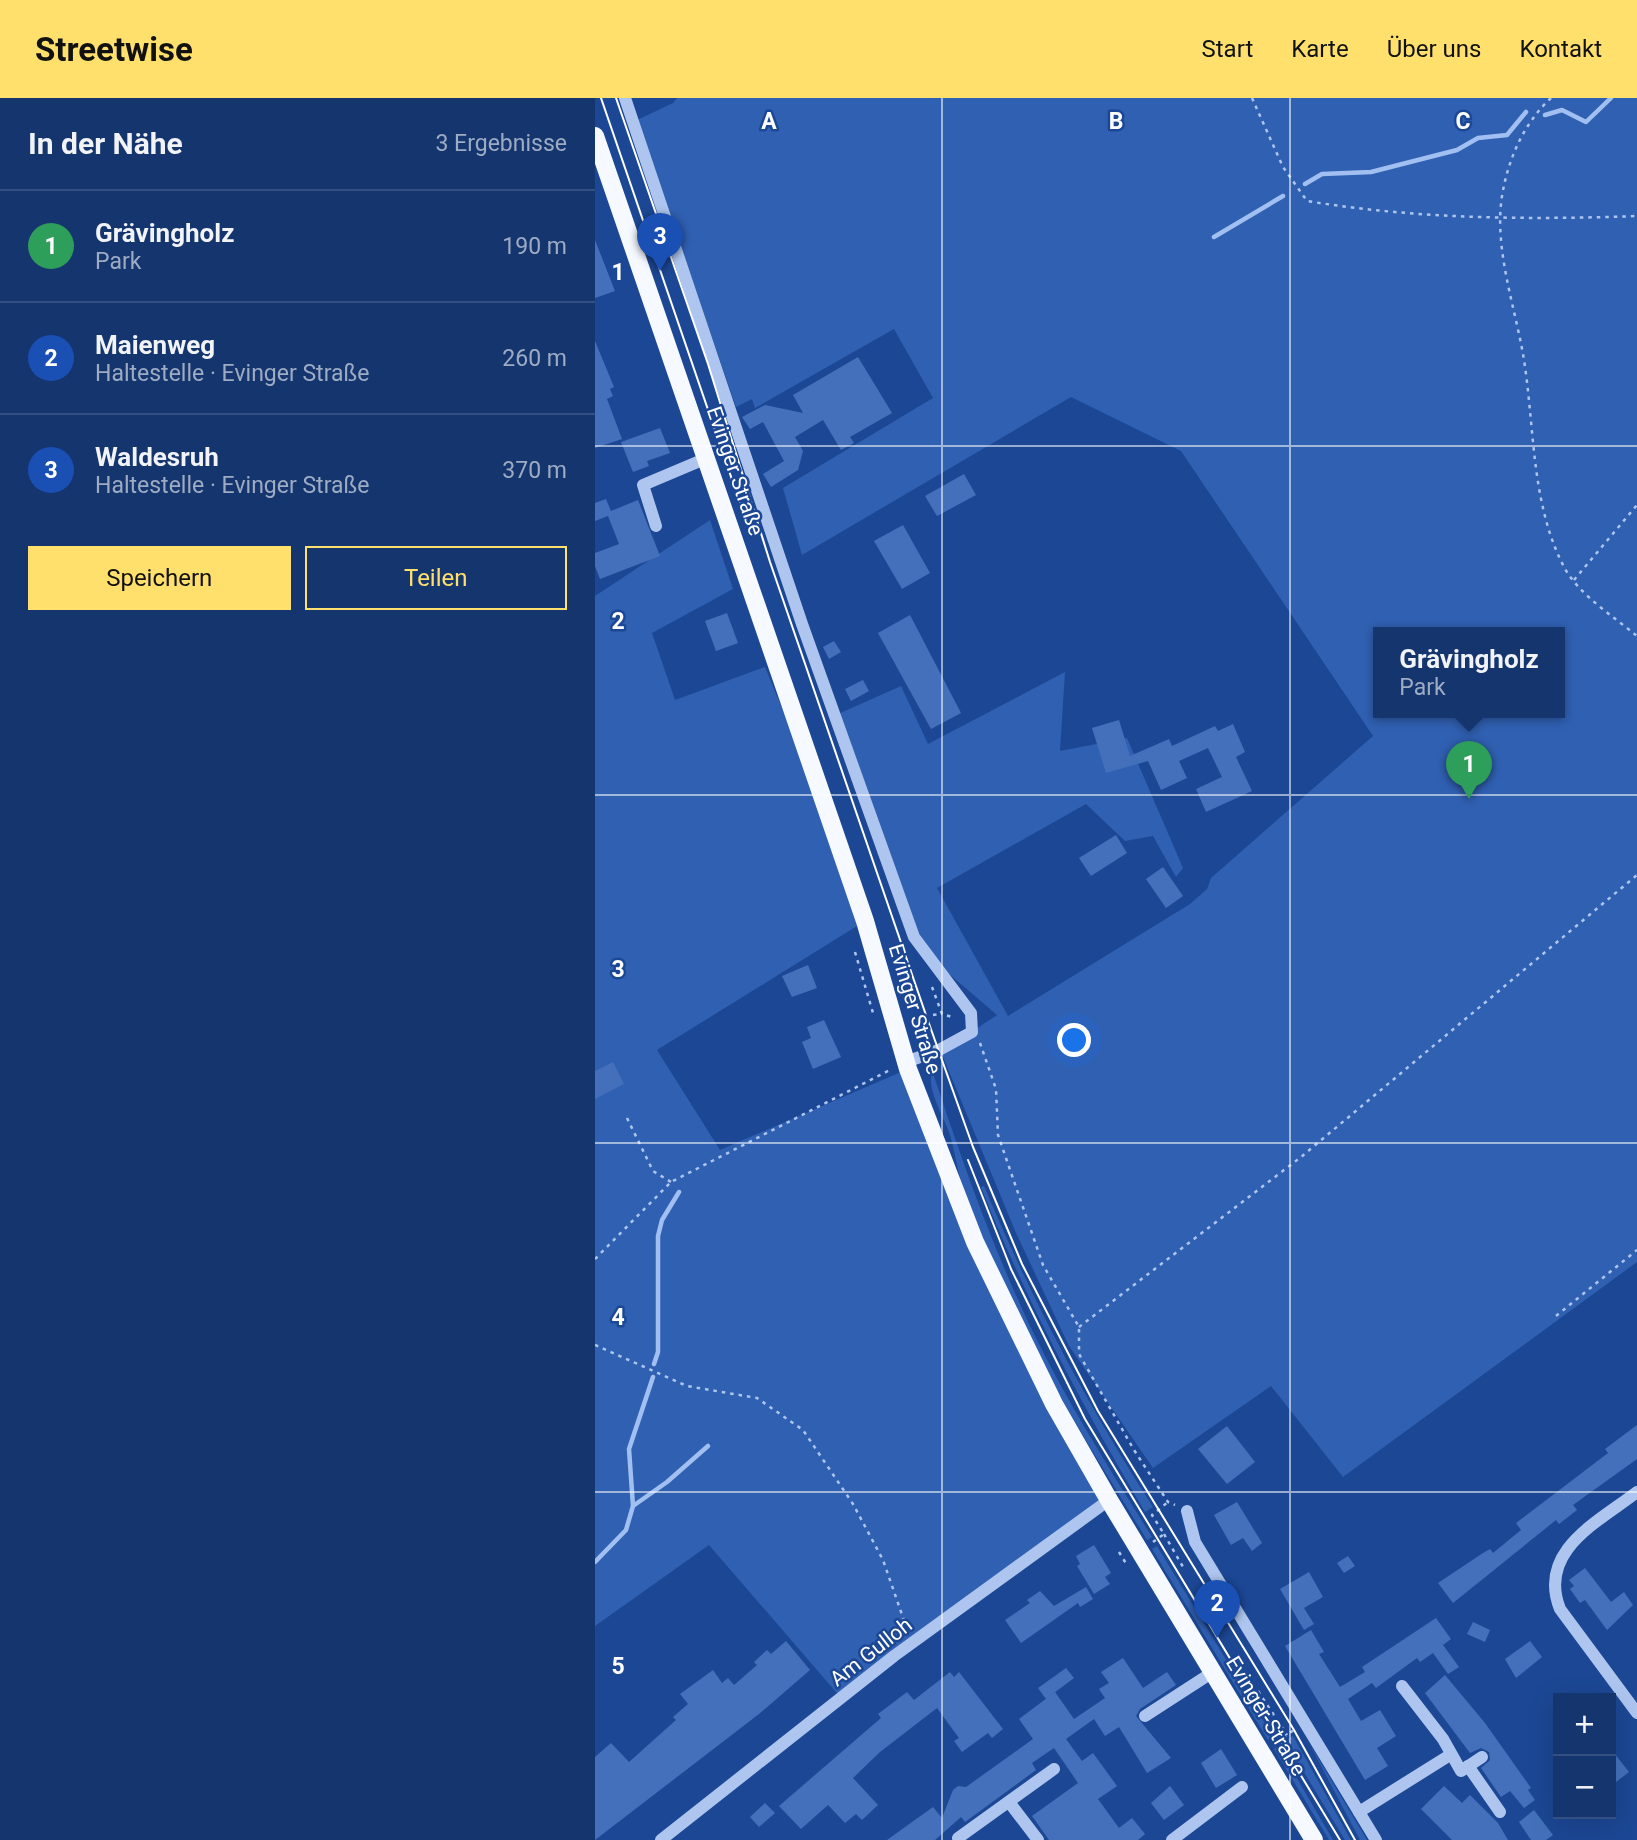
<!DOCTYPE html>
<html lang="de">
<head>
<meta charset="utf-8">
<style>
  body { margin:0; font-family:Roboto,sans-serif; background:#1e3d74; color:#f1f3f6 }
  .controls { position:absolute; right:21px; bottom:21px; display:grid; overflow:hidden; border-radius:0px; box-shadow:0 7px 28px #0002 }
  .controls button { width:63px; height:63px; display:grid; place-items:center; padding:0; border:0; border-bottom:2px solid #345082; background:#15356f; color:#f1f3f6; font:35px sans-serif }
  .you { position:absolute; left:480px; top:943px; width:24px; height:24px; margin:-18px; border:5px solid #fff; border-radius:50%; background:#1a73e8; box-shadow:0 0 0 10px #1a73e833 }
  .badge { display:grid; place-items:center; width:46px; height:46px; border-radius:50%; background:#ffe06c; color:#fff; font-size:23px; font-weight:700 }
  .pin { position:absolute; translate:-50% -58px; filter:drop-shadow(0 2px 4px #0008) }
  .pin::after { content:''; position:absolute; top:37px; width:24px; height:21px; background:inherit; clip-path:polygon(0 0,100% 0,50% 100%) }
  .popup { position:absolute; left:778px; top:529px; width:192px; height:91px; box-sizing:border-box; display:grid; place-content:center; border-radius:0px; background:#15356f; filter:drop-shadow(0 2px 5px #0005); font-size:23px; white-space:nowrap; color:#9dabc3 }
  .popup b { font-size:26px; color:#f1f3f6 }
  .popup::after { content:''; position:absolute; left:50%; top:100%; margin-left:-14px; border:14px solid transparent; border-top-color:#15356f }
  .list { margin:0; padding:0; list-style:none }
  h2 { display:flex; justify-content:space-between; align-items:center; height:91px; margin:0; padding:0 28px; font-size:30px }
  h2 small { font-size:23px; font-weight:400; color:#9dabc3 }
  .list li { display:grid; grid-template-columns:46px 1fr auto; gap:21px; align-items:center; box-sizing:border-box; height:112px; padding:0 28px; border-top:2px solid #345082 }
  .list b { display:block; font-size:26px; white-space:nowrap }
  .list p { margin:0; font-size:23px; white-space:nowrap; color:#9dabc3 }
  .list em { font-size:23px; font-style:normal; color:#9dabc3 }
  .actions { display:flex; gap:14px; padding:21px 28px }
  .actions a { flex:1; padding:16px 0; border:2px solid #ffe06c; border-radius:0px; text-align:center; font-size:24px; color:#ffe06c }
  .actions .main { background:#ffe06c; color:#111 }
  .map { position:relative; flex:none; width:1042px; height:1742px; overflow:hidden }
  header { display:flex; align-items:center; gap:42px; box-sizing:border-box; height:98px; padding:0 35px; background:#ffe06c; color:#111 }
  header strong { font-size:33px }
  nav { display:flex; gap:38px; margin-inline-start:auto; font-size:24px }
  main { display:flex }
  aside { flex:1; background:#15356f }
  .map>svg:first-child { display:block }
  .green { fill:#3060b2; fill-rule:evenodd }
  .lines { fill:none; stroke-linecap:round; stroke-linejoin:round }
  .stream { stroke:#a1c0f1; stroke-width:4.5 }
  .building { fill:#4470bb }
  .path { stroke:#aec6ef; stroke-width:2.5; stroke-dasharray:3.5 5; stroke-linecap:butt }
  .minor { stroke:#aec6ef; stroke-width:12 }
  .major { stroke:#f6f9ff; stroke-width:18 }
  .tram { stroke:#fff; stroke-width:2 }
  .grid { fill:none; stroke:#fff; stroke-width:2; stroke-opacity:0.55 }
  .labels { text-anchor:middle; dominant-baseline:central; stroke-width:5; stroke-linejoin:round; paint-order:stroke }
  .street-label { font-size:21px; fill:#fff; stroke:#1c4794 }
  .grid-label { font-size:23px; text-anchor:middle; font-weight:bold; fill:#fff; stroke:#1c4794; stroke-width:5; stroke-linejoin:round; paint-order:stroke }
</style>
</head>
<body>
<header>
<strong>Streetwise</strong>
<nav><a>Start</a><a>Karte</a><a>Über uns</a><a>Kontakt</a></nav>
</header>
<main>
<aside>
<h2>In der Nähe<small>3 Ergebnisse</small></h2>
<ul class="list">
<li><span class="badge" style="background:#2e9e5b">1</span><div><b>Grävingholz</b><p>Park</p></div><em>190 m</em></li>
<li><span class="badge" style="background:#1a4fb4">2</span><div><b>Maienweg</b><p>Haltestelle · Evinger Straße</p></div><em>260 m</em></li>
<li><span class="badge" style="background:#1a4fb4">3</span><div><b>Waldesruh</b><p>Haltestelle · Evinger Straße</p></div><em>370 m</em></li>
</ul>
<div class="actions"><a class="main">Speichern</a><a>Teilen</a></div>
</aside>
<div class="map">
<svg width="1042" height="1742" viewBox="0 0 1042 1742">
  <rect width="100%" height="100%" fill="#1c4794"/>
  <!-- green -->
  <g class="green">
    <path d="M82,0H1042V1164L748,1379L676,1288L558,1370L474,1248L421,1135L346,954L402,917L346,869L320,833L243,616L306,588L333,646L470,574L465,653L532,640L588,770L581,779L558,738L530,743L491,706L342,790L413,918L595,806L612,791L616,780L778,638L586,353L476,299L207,457L188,390L338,300L299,231L160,310L157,301L141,309L42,22L78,5ZM783,535H965V615H783Z"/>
    <path d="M115,422L138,491L57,535L80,602L170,569L232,719L270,823L62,952L125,1052L313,971L349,1069L514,1402L247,1601L114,1447L0,1528V498Z"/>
    <path d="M337,972C366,1060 397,1149 438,1234C473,1306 516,1373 557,1439L552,1442C483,1330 409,1214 368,1089C362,1072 360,1054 355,1037C349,1018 331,992 337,972Z"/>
    <path d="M389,1088C436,1200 492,1307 558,1409L550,1414C488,1309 431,1203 386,1089Z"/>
    <path d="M562,1448L678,1639L673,1642L557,1451Z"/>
    <path d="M698,1638L756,1742H750L690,1643Z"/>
    <path d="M714,1645L772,1742H765Z"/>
    <path d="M683,1648L738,1742H734L679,1651Z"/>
  </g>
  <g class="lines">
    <!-- stream -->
    <g class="stream">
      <path d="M950,17L967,12L991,24L1016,0"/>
      <path d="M710,86L727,76L776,74L862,52L883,40L912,37L931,14"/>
      <path d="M619,139L688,98"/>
      <path d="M59,1266L63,1254V1138L67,1122L84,1094"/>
      <path d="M38,1408L72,1384L113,1348"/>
      <path d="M0,1464L31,1432L38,1408L34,1351L58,1279"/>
    </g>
  </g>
  <!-- building -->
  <g class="building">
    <path d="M0,142L20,193L0,200Z"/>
    <path d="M0,243L19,289L15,291L18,298L12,301L27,341L0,350Z"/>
    <path d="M263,259L297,315L255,339L259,345L246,352L228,322L200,339L208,353L203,372L176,389L168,376L189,363L168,324L155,331L147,319L170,307L208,315L198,297Z"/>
    <path d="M65,330L75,355L52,363L54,368L38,374L26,344Z"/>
    <path d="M369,376L381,397L342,418L330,398Z"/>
    <path d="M11,401L16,413L43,402L65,458L5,481L0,468V455L24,446L13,418L0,423V405Z"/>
    <path d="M308,427L335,475L307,491L279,443Z"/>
    <path d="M132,515L143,545L121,553L110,523Z"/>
    <path d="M315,517L366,615L336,631L283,535Z"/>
    <path d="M239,543L246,554L234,561L228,549Z"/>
    <path d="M268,582L274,593L256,603L250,591Z"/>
    <path d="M524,622L535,658L574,641L577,648L620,628L623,633L638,626L650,654L641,659L657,693L611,714L601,691L627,679L613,650L584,663L592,680L566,692L553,663L511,675L497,630Z"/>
    <path d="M521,737L532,755L496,778L484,760Z"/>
    <path d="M568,769L588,798L571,810L551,781Z"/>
    <path d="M213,867L222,890L197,899L187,878Z"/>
    <path d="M229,922L246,959L218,971L207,944L216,940L212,929Z"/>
    <path d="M18,964L29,986L0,1001V973Z"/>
    <path d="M1042,1327V1361L978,1407L982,1412L964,1426L961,1422L858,1505L843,1485L888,1455L895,1451L898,1455L926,1432L921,1425L1013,1355L1010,1351Z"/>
    <path d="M632,1328L660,1364L632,1386L603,1351Z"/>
    <path d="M642,1404L667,1445L657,1453L648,1440L636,1447L619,1417Z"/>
    <path d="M499,1447L516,1475L510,1479L515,1486L499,1496L482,1468L485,1466L481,1458Z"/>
    <path d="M753,1458L760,1468L749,1475L742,1465Z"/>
    <path d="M990,1470L1016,1504L1029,1494L1038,1507L1012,1532L990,1502L985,1505L975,1491L979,1488L974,1482Z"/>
    <path d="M714,1474L728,1499L709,1510L719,1526L709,1532L685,1491Z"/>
    <path d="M491,1489L498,1501L485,1509L483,1505L426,1545L410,1522L435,1505L432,1502L445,1493L459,1508Z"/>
    <path d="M841,1520L856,1541L848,1547L864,1569L853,1576L838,1555L825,1564L822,1560L781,1590L777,1585L753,1601L766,1623L785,1612L801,1638L782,1650L793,1668L770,1682L690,1548L716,1532L729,1554L724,1556L745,1589L770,1574L767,1569Z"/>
    <path d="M878,1524L895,1532L890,1544L872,1536Z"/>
    <path d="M191,1543L215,1572L164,1616L0,1742V1659L16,1645L34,1664L81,1622L78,1619L93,1606L85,1596L118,1572L127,1585L133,1580L139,1587L162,1567L159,1564L172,1552L176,1556Z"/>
    <path d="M935,1543L947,1559L921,1580L910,1561Z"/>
    <path d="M528,1560L548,1590L572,1574L581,1587L545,1611L541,1618L576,1660L552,1675L524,1629L510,1638L499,1621L471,1641L487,1663L498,1655L522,1688L503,1701L524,1730L537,1720L550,1736L543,1742H454L437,1718L483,1685L459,1650L437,1665L441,1672L370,1724L366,1719L340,1742H292L338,1709L347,1720L358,1692L363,1688L371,1689L438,1641L424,1621L460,1594L479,1621L510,1600L504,1591L514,1585L506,1574Z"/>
    <path d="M471,1570L479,1580L451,1601L443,1590Z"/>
    <path d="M355,1574L359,1579L364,1574L408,1631L397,1640L393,1635L367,1654L359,1643L364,1640L342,1610L285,1654L258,1680L283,1707L267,1722L261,1716L250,1725L233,1707L206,1731L184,1708L286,1620L283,1616L312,1594L319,1602Z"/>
    <path d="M850,1577L890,1625L936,1690L933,1692L940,1702L929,1710L915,1693L906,1699L886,1670L895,1662L894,1654L886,1650L875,1655L830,1595Z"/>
    <path d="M626,1651L642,1677L621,1690L606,1665Z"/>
    <path d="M1016,1651L1034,1674L1016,1688Z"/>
    <path d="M575,1688L589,1707L569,1722L556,1705Z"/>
    <path d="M849,1688L867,1705L875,1697L903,1725L913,1742H857L826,1711Z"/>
    <path d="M170,1705L180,1715L164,1729L155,1719Z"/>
    <path d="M939,1712L958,1737L951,1742H936L924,1724Z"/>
  </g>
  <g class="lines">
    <!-- path -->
    <g class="path">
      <path d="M657,0L688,69L712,103C822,121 931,122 1042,118"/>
      <path d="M956,0C929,25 913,61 907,98C899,149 919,206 928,256C940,326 935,404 969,469C984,497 1018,518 1042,538"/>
      <path d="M979,482L1042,407"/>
      <path d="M260,854L278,915"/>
      <path d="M337,889L347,916L360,920"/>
      <path d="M338,917L347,916"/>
      <path d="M385,945L401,991L403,1037L448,1167L484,1229V1256L539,1352L573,1404L580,1407"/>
      <path d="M32,1020L58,1073L76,1084"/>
      <path d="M0,1161L76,1084L295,972"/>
      <path d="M961,1218L1042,1152"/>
      <path d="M484,1229L706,1059L1042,777"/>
      <path d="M0,1247L92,1288L162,1300L208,1332L258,1406L288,1462L312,1531"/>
      <path d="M569,1436L588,1469"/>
      <path d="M558,1444L569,1436L557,1417L573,1404"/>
      <path d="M524,1454L532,1467"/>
      <path d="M663,1593L692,1637"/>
      <path d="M681,1644L699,1632"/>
    </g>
    <!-- minor -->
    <g class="minor">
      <path d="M30,0L207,526L319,839L376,915L377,934L344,952L311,964"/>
      <path d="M61,428L48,387L112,360"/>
      <path d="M1042,1394C1003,1424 942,1453 965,1511L1042,1615"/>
      <path d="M592,1413L600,1444L781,1742"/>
      <path d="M807,1588L848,1641L866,1673L887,1659"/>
      <path d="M550,1618L618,1574"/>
      <path d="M873,1668L905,1714"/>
      <path d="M414,1704L443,1742"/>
      <path d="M764,1714L855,1657"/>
      <path d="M363,1740L459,1671"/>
      <path d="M66,1742L299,1558L514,1402"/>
      <path d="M577,1742L647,1689"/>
    </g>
    <!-- major -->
    <path class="major" d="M0,38L270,823L313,971L380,1144L459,1306L514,1402L719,1742"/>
    <!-- tram -->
    <g class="tram">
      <path d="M6,0L155,434"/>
      <path d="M21,0L113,266L175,464L332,920L378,1049L427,1166L503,1313L699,1632L760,1742"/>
      <path d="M373,1062L416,1171L490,1321L745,1742"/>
    </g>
  </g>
  <!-- grid -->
  <path class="grid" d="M347,0V1742M695,0V1742M0,348H1042M0,697H1042M0,1045H1042M0,1394H1042"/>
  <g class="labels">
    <!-- street labels -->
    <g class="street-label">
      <text transform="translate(140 373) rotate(71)">Evinger Straße</text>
      <text transform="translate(320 911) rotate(73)">Evinger Straße</text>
      <text transform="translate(276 1554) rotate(-38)">Am Gulloh</text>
      <text transform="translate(671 1618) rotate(59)">Evinger Straße</text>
    </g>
  </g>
  <g class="grid-label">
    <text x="174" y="31">A</text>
    <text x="521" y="31">B</text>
    <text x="868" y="31">C</text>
    <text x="23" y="182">1</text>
    <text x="23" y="531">2</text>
    <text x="23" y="879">3</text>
    <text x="23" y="1227">4</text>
    <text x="23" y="1576">5</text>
  </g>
</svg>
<div class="controls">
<button>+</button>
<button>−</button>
</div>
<div class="you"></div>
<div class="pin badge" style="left:874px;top:701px;background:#2e9e5b">1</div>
<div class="popup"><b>Grävingholz</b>Park</div>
<div class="pin badge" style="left:622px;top:1540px;background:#1a4fb4">2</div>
<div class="pin badge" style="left:65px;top:173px;background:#1a4fb4">3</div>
</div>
</main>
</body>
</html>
